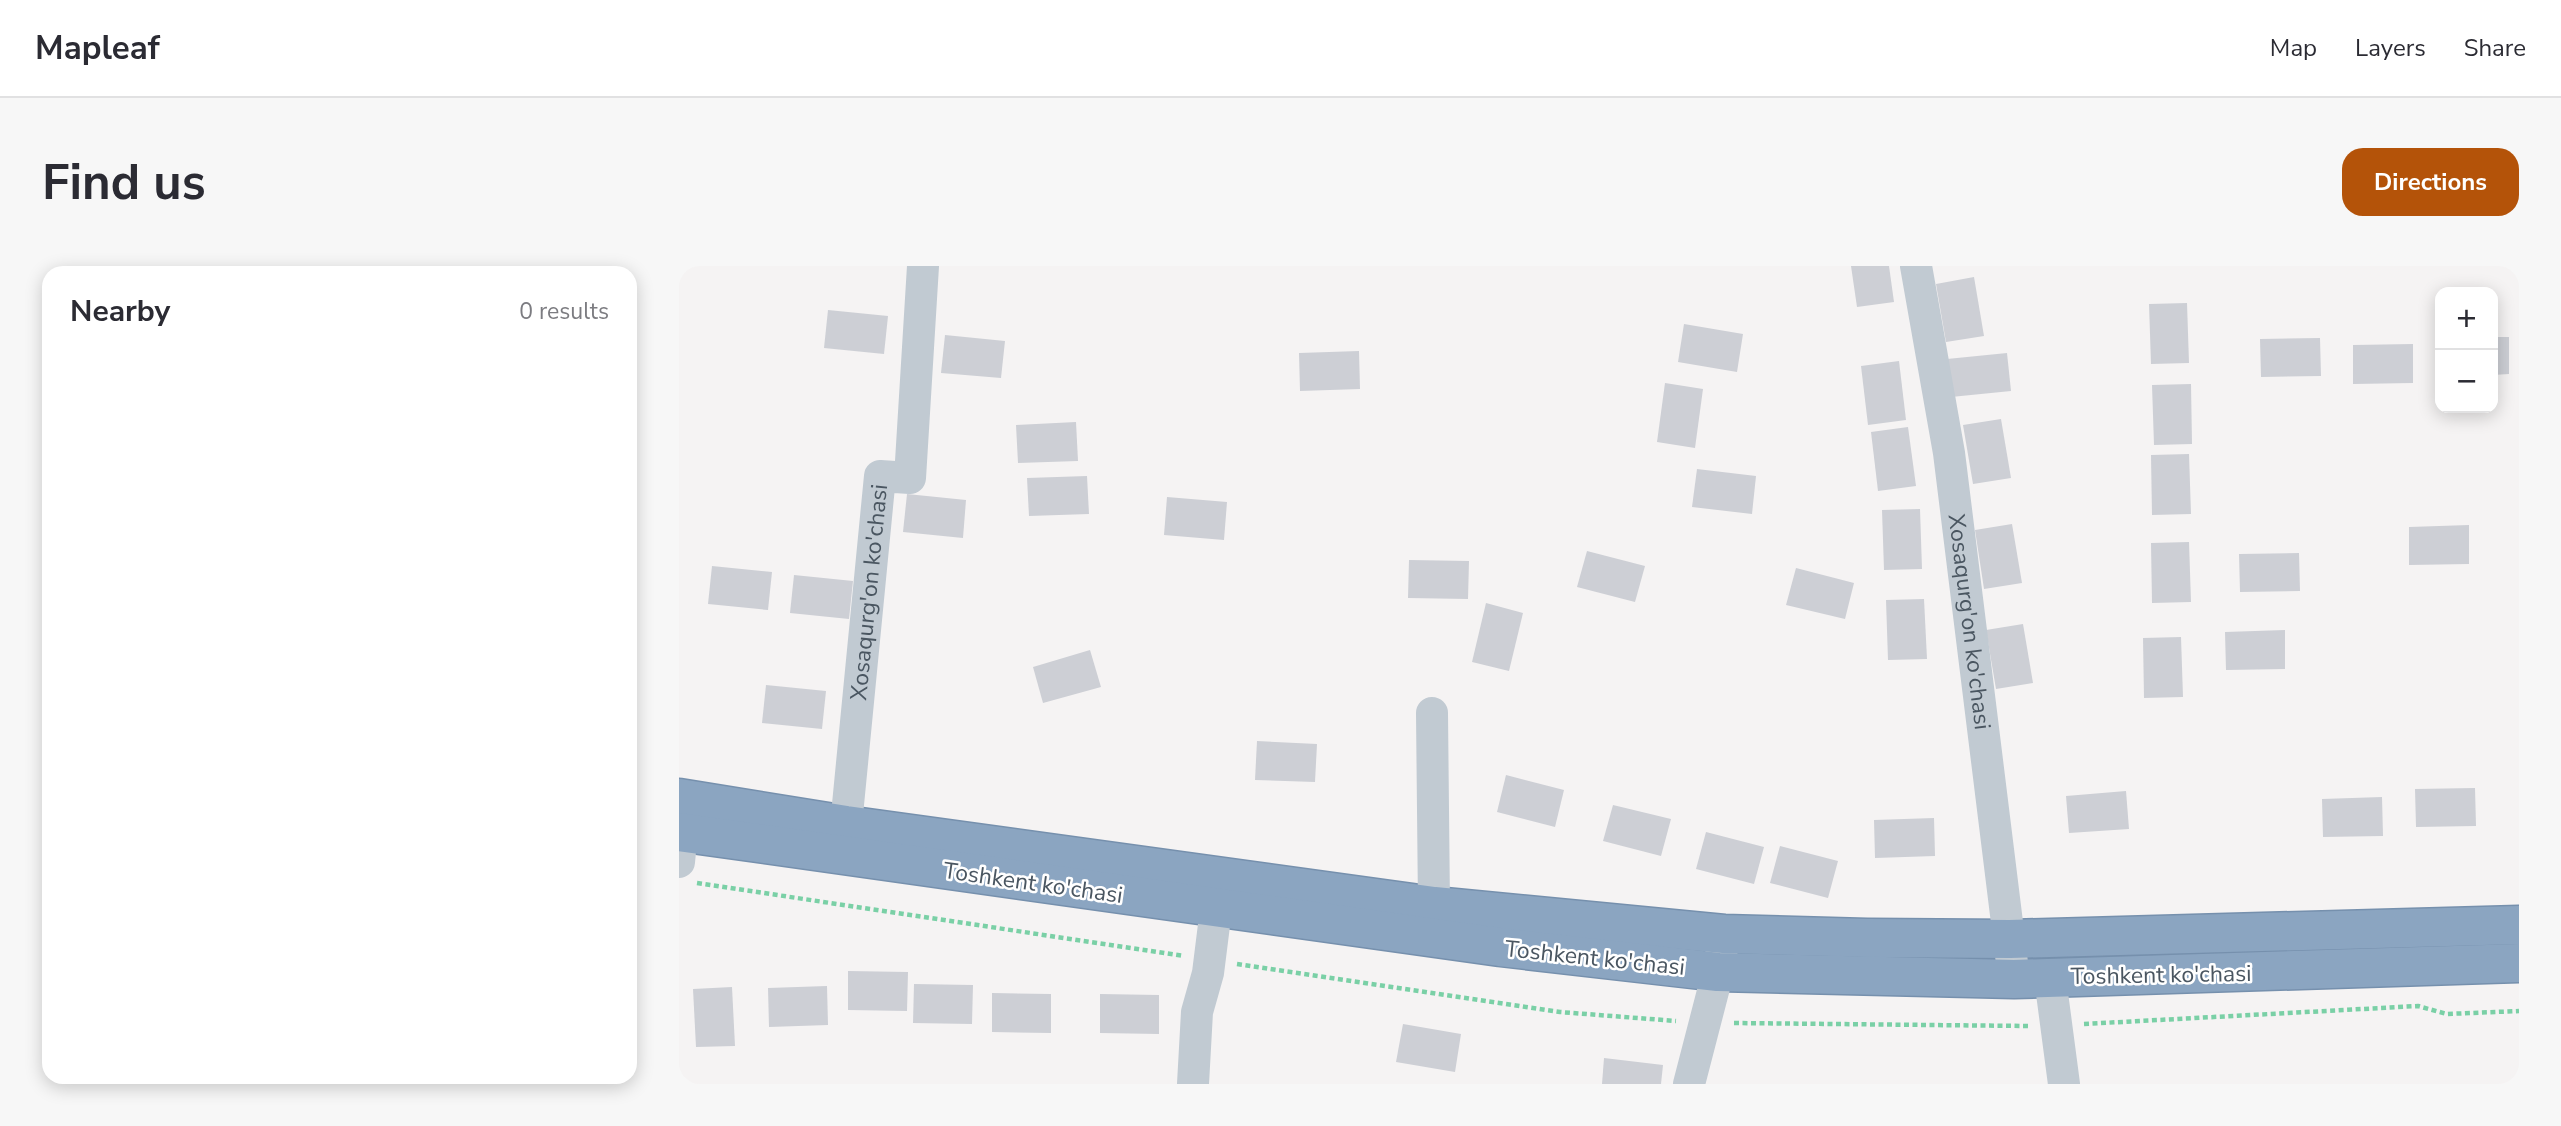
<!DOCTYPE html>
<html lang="en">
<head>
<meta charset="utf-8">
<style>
  body { margin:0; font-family:"Nunito Sans",sans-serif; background:#f7f7f7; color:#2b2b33 }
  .controls { position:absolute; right:21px; top:21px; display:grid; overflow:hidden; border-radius:14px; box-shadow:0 4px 18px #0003 }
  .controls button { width:63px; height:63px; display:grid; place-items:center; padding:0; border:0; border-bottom:2px solid #e1e1e2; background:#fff; color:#2b2b33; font:35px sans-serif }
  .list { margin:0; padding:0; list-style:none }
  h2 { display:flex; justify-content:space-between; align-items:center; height:91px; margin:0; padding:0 28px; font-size:30px }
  h2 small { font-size:23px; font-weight:400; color:#7c7c81 }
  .map { position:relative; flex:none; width:1840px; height:818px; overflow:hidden; border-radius:21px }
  header { display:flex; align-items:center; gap:42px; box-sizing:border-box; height:98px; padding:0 35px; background:#fff; border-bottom:2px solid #e1e1e2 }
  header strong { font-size:33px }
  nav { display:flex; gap:38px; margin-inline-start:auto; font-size:24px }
  .intro { display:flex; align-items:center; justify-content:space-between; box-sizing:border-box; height:168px; padding:0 42px }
  h1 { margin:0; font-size:49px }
  .button { padding:18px 32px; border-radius:21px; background:#b45309; color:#fff; font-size:24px; font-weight:700 }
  main { display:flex; gap:42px; padding:0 42px }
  aside { flex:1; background:#fff; border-radius:21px; box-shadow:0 4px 18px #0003 }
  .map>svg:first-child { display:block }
  .building { fill:#cdcfd5 }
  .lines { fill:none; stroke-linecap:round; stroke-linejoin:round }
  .highway-casing { stroke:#7690ad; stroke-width:41 }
  .path { stroke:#7ad0a6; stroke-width:4.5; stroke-dasharray:5 3.5; stroke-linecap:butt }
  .street { stroke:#c1cad2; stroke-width:32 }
  .highway { stroke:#8ba5c1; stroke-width:38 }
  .labels { text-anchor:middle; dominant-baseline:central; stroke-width:5; stroke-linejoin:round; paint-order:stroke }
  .street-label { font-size:23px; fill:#4a5661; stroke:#fff }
</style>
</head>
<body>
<header>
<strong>Mapleaf</strong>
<nav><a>Map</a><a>Layers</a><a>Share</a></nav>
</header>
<div class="intro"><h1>Find us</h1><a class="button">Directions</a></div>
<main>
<aside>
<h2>Nearby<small>0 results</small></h2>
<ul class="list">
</ul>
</aside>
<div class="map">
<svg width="1840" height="818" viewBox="0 0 1840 818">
  <rect width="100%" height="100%" fill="#f5f3f3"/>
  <!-- building -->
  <g class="building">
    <path d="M1172,0H1210L1215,36L1178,41Z"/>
    <path d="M1295,11L1305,70L1267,76L1257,18Z"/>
    <path d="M1508,37L1510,97L1472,98L1470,38Z"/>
    <path d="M149,44L209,50L205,88L145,82Z"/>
    <path d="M1005,58L1064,68L1058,106L999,96Z"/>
    <path d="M266,69L326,75L322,112L262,107Z"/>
    <path d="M1814,71H1830V108L1814,109Z"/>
    <path d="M1641,72L1642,110L1582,111L1581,73Z"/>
    <path d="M1734,78V117L1674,118V79Z"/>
    <path d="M680,85L681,123L621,125L620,87Z"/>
    <path d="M1328,87L1332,125L1272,131L1268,93Z"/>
    <path d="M1220,95L1227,154L1189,159L1182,100Z"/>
    <path d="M986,117L1024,123L1016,182L978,176Z"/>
    <path d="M1512,118L1513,178L1475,179L1473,119Z"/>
    <path d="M1322,153L1332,212L1294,218L1284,159Z"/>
    <path d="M397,156L399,195L339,197L337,159Z"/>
    <path d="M1229,161L1237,220L1199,225L1192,166Z"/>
    <path d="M1510,188L1512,248L1473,249L1472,189Z"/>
    <path d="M1018,203L1077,210L1073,248L1013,241Z"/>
    <path d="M408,210L410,248L350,250L348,212Z"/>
    <path d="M228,228L287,234L284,272L224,266Z"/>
    <path d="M488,231L548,236L545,274L485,269Z"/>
    <path d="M1241,243L1243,303L1205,304L1203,244Z"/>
    <path d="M1333,258L1343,317L1305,323L1296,264Z"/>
    <path d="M1790,259V298L1730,299V261Z"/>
    <path d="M1510,276L1512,336L1473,337L1472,277Z"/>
    <path d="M908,285L966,300L956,336L898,321Z"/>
    <path d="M1620,287L1621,325L1561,326L1560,288Z"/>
    <path d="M730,294L790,295L789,333L729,332Z"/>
    <path d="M33,300L93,306L89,344L29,338Z"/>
    <path d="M1117,302L1175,317L1166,353L1107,339Z"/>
    <path d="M115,309L174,315L170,353L111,347Z"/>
    <path d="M1245,333L1248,393L1209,394L1207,334Z"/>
    <path d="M807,337L844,347L830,405L793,396Z"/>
    <path d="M1344,358L1354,417L1317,423L1307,364Z"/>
    <path d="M1606,364V403L1547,404L1546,366Z"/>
    <path d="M1502,371L1504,431L1465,432L1464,372Z"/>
    <path d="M411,384L422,421L364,437L354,401Z"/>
    <path d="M87,419L147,425L143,463L83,457Z"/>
    <path d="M578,475L638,478L636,516L576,514Z"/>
    <path d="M827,509L885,524L876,561L818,546Z"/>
    <path d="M1796,522L1797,560L1737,561L1736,523Z"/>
    <path d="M1447,525L1450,563L1390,567L1387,530Z"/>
    <path d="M1703,531L1704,570L1644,571L1643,533Z"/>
    <path d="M934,539L992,553L982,590L924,575Z"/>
    <path d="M1255,552L1256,590L1196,592L1195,554Z"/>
    <path d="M1027,566L1085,581L1075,618L1017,603Z"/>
    <path d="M1101,580L1159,595L1149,632L1091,617Z"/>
    <path d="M169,705L229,706L228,745L169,744Z"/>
    <path d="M235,718L294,719L293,758L234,757Z"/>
    <path d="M148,720L149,759L90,761L89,722Z"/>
    <path d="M53,721L56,780L17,781L14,723Z"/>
    <path d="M313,727L372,728V767L313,766Z"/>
    <path d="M421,728L480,729V768L421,767Z"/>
    <path d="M724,758L782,768L776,806L717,796Z"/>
    <path d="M925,792L984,799L982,818H923Z"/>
  </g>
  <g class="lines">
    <defs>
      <g id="highway">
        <path d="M0,532L167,559L755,640L1045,668L1188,672L1331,673L1840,659"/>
        <path d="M0,566L821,681L1039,706L1335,713L1840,697"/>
      </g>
    </defs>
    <!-- highway casing -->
    <use href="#highway" class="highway-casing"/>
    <!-- path -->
    <g class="path">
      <path d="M18,617L505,690"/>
      <path d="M558,698L881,746L997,755"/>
      <path d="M1055,757L1350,760"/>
      <path d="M1405,758L1739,740L1768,748L1840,745"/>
    </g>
    <!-- street -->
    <g class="street">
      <path id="s1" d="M1237,0L1270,187L1333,697"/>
      <path d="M753,447L755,640"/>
      <path id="s2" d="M167,559L201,210L231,212L244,0"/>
      <path d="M0,596L5,544"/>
      <path d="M1371,712L1385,818"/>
      <path d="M514,818L518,746L529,707L537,643"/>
      <path d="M1010,818L1039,706L1043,683"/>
    </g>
    <!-- highway -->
    <use href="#highway" class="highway"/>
  </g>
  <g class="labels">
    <!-- street labels -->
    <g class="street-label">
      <text stroke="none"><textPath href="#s2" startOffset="234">Xosaqurg'on ko'chasi</textPath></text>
      <text stroke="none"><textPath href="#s1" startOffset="360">Xosaqurg'on ko'chasi</textPath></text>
      <text transform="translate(354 617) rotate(8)">Toshkent ko'chasi</text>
      <text transform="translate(916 692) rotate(6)">Toshkent ko'chasi</text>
      <text transform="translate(1482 709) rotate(-1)">Toshkent ko'chasi</text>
    </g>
  </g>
</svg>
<div class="controls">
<button>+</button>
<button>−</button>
</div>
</div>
</main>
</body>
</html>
